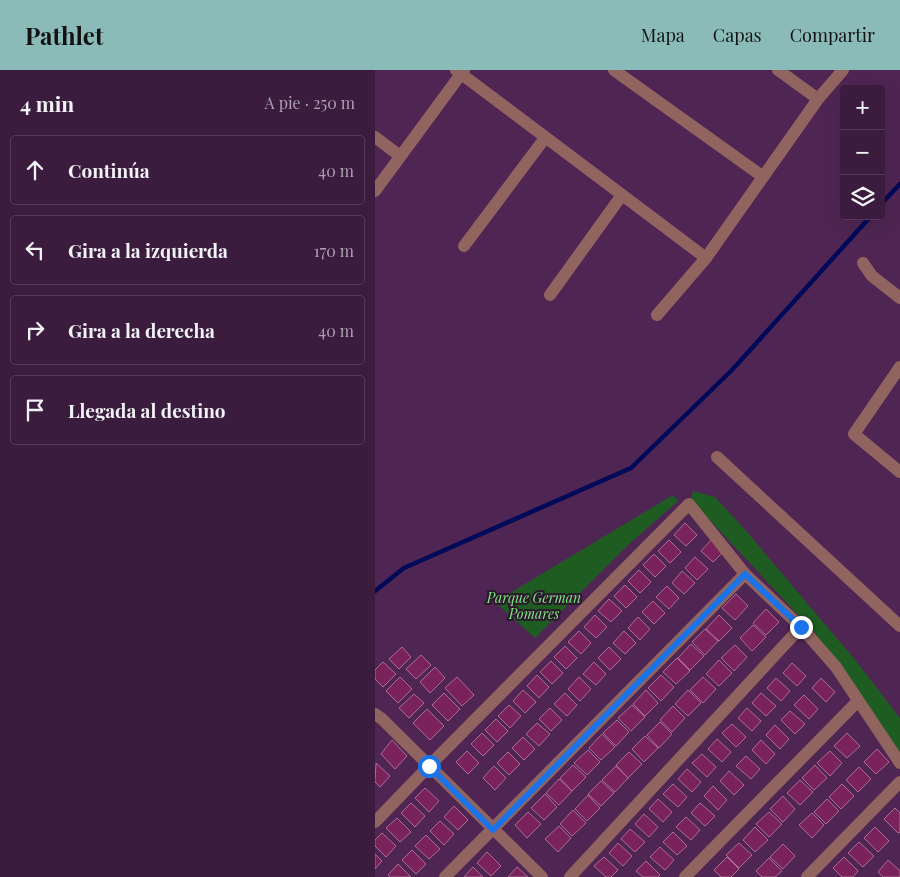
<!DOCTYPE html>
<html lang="es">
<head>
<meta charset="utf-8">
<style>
  body { margin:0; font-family:"Playfair Display",serif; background:#422545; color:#f1f3f6 }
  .controls { position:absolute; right:15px; top:15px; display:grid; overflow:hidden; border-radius:5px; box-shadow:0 5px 20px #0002 }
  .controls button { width:45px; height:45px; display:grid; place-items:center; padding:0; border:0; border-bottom:1px solid #543a58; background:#3b1c3e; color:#f1f3f6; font:25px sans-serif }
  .stop { position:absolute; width:15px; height:15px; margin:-11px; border:4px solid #1a73e8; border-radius:50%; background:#fff }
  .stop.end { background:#1a73e8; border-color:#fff; box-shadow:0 1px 5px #0008 }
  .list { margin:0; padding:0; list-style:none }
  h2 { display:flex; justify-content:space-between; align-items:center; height:65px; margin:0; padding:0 20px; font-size:21px }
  h2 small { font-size:16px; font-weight:400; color:#aca1b0 }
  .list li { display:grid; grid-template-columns:32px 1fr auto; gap:15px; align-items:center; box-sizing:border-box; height:70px; margin:0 10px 10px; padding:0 10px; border:1px solid #543a58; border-radius:5px }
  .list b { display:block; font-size:19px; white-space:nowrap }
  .list em { font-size:16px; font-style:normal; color:#aca1b0 }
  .icon { flex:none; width:28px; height:28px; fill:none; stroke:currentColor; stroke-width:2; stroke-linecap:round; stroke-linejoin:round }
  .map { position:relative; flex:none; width:525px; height:807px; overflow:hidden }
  header { display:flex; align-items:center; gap:30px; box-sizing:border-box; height:70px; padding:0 25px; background:#8bbbb9; color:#111 }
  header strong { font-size:24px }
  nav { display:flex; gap:28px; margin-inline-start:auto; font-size:18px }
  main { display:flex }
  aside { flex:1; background:#3b1c3e }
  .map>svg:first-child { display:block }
  .green { fill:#1e5c22 }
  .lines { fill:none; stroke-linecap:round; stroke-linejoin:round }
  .stream { stroke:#000a59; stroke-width:4.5 }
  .building { fill:#79225b; stroke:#ac6e92 }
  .street { stroke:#926460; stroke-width:12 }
  .route { stroke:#1a73e8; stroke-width:6 }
  .labels { text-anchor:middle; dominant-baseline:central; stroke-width:4; stroke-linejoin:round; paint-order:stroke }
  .park-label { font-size:14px; font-style:italic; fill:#7fe581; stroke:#2b182c }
</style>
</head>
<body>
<header>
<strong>Pathlet</strong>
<nav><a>Mapa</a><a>Capas</a><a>Compartir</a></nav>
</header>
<main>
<aside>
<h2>4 min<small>A pie · 250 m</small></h2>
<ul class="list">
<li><svg class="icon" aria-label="ahead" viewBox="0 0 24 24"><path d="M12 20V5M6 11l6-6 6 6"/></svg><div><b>Continúa</b></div><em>40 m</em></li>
<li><svg class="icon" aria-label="left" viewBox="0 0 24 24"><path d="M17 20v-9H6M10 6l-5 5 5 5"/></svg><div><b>Gira a la izquierda</b></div><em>170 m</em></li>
<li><svg class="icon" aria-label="right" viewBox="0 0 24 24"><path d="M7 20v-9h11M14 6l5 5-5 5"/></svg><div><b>Gira a la derecha</b></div><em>40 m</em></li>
<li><svg class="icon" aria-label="arrive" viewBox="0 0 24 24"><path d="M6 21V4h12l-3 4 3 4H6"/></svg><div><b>Llegada al destino</b></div></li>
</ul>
</aside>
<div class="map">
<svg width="525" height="807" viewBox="0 0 525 807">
  <rect width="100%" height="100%" fill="#4f2653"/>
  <!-- green -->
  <g class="green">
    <path d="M318,421L340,427L372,462L481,591L525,648V685L439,562L316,430Z"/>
    <path d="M298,425L303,431L252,476L160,568L120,532Z"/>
  </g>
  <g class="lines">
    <!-- stream -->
    <g class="stream">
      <path d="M506,134L525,114"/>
      <path d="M0,521L29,498L256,398L357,300L496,146"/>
    </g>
  </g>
  <!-- building -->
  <g class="building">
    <path d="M310,453L322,465L311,476L299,465Z"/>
    <path d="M337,469L349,481L338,492L326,481Z"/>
    <path d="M294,470L306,482L295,493L283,481Z"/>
    <path d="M279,484L291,496L280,507L268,495Z"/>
    <path d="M320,487L333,499L322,510L310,498Z"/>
    <path d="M264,500L276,512L265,523L253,511Z"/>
    <path d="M307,501L320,513L309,524L297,513Z"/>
    <path d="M250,515L262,527L251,538L239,526Z"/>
    <path d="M292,516L304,528L294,539L281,527Z"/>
    <path d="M361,524L373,536L360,550L347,538Z"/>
    <path d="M234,529L247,541L236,552L223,541Z"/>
    <path d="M278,531L290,543L279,554L267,542Z"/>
    <path d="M391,539L404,552L391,565L378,553Z"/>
    <path d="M220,545L232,557L221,568L209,557Z"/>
    <path d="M344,545L357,558L344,571L331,559Z"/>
    <path d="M263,547L275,559L265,570L253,558Z"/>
    <path d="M378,555L391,567L377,581L365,568Z"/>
    <path d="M330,559L343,571L330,585L317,572Z"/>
    <path d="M204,561L216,573L206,584L193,572Z"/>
    <path d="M249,561L261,573L250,584L238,573Z"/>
    <path d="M316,574L329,586L315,600L303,588Z"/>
    <path d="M360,575L372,587L359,601L346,588Z"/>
    <path d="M190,576L202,588L191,599L179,587Z"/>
    <path d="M27,577L36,587L24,599L14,589Z"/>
    <path d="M234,577L246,589L235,600L223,588Z"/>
    <path d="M46,585L56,595L41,609L31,599Z"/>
    <path d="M302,588L315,601L301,614L288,602Z"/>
    <path d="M344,590L357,603L344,616L331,604Z"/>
    <path d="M176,591L188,603L177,614L165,602Z"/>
    <path d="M8,592L21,604L8,617L0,609V600Z"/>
    <path d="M219,592L231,604L221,615L208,604Z"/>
    <path d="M417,593L431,606L422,616L408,603Z"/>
    <path d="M60,597L70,608L55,623L45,612Z"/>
    <path d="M162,605L174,617L164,628L152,616Z"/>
    <path d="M286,605L299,617L286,631L273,618Z"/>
    <path d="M25,607L37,619L23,633L11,621Z"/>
    <path d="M82,607L99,625L87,636L70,618Z"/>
    <path d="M204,607L216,619L205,631L193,619Z"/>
    <path d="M328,607L341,619L328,633L315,620Z"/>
    <path d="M401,608L415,621L406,631L392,618Z"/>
    <path d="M446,608L460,622L451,632L437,618Z"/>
    <path d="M148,620L161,632L150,643L138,631Z"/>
    <path d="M271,620L283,633L270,646L258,634Z"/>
    <path d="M313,620L326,633L313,646L300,634Z"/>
    <path d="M69,623L85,639L73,651L57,635Z"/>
    <path d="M190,623L202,635L192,646L179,634Z"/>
    <path d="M386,623L401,636L391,646L377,633Z"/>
    <path d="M39,624L49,633L34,648L24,638Z"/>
    <path d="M429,625L443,639L434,649L419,635Z"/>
    <path d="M134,635L146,646L135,658L123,646Z"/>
    <path d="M257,635L270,647L256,661L243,648Z"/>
    <path d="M298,636L310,648L297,662L285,650Z"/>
    <path d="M175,638L187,650L176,661L164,649Z"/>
    <path d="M372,638L386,651L377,661L363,648Z"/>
    <path d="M52,639L69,656L55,670L38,653Z"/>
    <path d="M415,641L430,654L420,664L406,650Z"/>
    <path d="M121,649L133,661L122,672L110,660Z"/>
    <path d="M242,650L254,662L241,676L228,663Z"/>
    <path d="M285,652L297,664L284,678L272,665Z"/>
    <path d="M162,653L175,664L164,676L151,664Z"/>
    <path d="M357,654L371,667L361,677L347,663Z"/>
    <path d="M400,655L414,669L405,679L391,665Z"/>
    <path d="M107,663L119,675L108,686L96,674Z"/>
    <path d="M472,663L485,676L472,688L459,676Z"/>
    <path d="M227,664L240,677L226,690L214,678Z"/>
    <path d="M270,666L283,678L269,692L257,679Z"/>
    <path d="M148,667L160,679L149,690L137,678Z"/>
    <path d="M342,669L356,682L347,692L333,679Z"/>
    <path d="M17,670L32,686L20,699L6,684Z"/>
    <path d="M386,670L400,684L391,694L377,680Z"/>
    <path d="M502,679L514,692L501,704L489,692Z"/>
    <path d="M213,680L225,692L212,705L199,693Z"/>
    <path d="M92,681L104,693L93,704L81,692Z"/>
    <path d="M455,681L467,693L455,706L442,693Z"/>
    <path d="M133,682L145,694L134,705L122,693Z"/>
    <path d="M254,682L267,694L253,708L241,695Z"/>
    <path d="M327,684L341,697L332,707L317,693Z"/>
    <path d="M371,686L385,699L376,709L361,696Z"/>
    <path d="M1,693L15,706L5,717L0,712Z"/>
    <path d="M198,695L211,707L197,721L185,708Z"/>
    <path d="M440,695L452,708L439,720L427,708Z"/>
    <path d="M119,696L131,708L120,720L108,708Z"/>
    <path d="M241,696L253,708L240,722L227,710Z"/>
    <path d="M484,697L496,709L483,722L471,710Z"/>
    <path d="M312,699L326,712L317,722L303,709Z"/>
    <path d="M354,701L369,715L359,725L345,711Z"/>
    <path d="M184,709L197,721L184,735L171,723Z"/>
    <path d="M425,710L438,722L425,735L412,723Z"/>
    <path d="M226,711L239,723L226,736L213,724Z"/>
    <path d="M298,714L312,727L303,737L288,724Z"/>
    <path d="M467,714L479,726L466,739L454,727Z"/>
    <path d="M338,716L352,730L343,740L329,726Z"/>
    <path d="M50,718L64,731L54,742L40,728Z"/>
    <path d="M170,724L182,737L169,750L156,738Z"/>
    <path d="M213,725L225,738L212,751L200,739Z"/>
    <path d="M408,726L420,739L408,752L395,739Z"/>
    <path d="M283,729L297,742L288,752L274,739Z"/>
    <path d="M452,729L464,741L451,754L439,742Z"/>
    <path d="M36,733L50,746L40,757L26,743Z"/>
    <path d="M325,733L340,746L330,756L316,743Z"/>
    <path d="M79,736L93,750L83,760L69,747Z"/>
    <path d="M520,738L525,743V762L523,763L509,749Z"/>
    <path d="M198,740L211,753L197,766L185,754Z"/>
    <path d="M153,742L166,754L152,768L140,755Z"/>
    <path d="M394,742L407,754L394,767L381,754Z"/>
    <path d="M437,743L449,755L437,768L424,755Z"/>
    <path d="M269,744L283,757L274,767L260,754Z"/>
    <path d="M311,747L325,760L316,770L301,757Z"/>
    <path d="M22,748L36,762L25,772L11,758Z"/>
    <path d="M65,751L79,764L69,775L55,761Z"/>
    <path d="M184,756L196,768L183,782L170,769Z"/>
    <path d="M380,757L393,770L380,782L368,770Z"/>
    <path d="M500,757L514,771L503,782L489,768Z"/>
    <path d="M255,759L270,772L260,782L246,769Z"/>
    <path d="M298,762L312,776L302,785L288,772Z"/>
    <path d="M7,763L21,776L11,787L0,776V770Z"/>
    <path d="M51,765L65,779L54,789L40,776Z"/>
    <path d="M484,772L499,786L488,797L473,783Z"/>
    <path d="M243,773L257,786L248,796L234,783Z"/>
    <path d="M364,773L377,785L364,798L351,785Z"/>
    <path d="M408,774L420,786L408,799L395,787Z"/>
    <path d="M285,777L299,790L290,800L275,787Z"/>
    <path d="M37,780L51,794L41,804L27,790Z"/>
    <path d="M112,782L126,796L116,806L102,793Z"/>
    <path d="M0,784L7,791L0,799Z"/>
    <path d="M229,787L243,800L236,807H231L219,796Z"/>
    <path d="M352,787L364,799L356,807H346L339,800Z"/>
    <path d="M469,787L483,801L478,807H467L458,798Z"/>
    <path d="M394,788L407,801L400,807H387L381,801Z"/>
    <path d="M513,790L525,801V807H508L503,802Z"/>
    <path d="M271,791L285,805L283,807H268L261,801Z"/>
    <path d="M23,794L36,807H15L13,805Z"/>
    <path d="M98,797L108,807H89Z"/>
    <path d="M142,797L153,807H133Z"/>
  </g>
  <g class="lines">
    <!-- street -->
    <g class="street">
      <path d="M81,0L331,188"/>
      <path d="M239,0L387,106"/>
      <path d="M403,0L443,29"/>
      <path d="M0,67L25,86"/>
      <path d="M0,121L89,0"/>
      <path d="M89,176L170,68"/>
      <path d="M488,193L497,206L525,228"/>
      <path d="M175,225L247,125"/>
      <path d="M282,245L331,188L443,29L468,0"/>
      <path d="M525,297L479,364L525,402"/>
      <path d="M342,387L525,556"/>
      <path d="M0,644L7,649L167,807"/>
      <path d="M0,752L54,696L314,434L370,504L426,557L461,597L525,693"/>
      <path d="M70,807L370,504"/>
      <path d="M195,807L426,557"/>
      <path d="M310,807L483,631"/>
      <path d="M432,807L525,712"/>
    </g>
  </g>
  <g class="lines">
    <!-- route -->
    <path class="route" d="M54,696L118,760L370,504L426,557"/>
  </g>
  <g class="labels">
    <!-- park labels -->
    <g class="park-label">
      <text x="159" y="527">Parque German<tspan x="159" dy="16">Pomares</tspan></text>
    </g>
  </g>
</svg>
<div class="controls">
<button>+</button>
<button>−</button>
<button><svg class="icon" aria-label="layers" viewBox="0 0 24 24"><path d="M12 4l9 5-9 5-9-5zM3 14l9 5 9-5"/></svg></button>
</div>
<div class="stop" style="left:54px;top:696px"></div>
<div class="stop end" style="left:426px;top:557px"></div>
</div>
</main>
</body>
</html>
